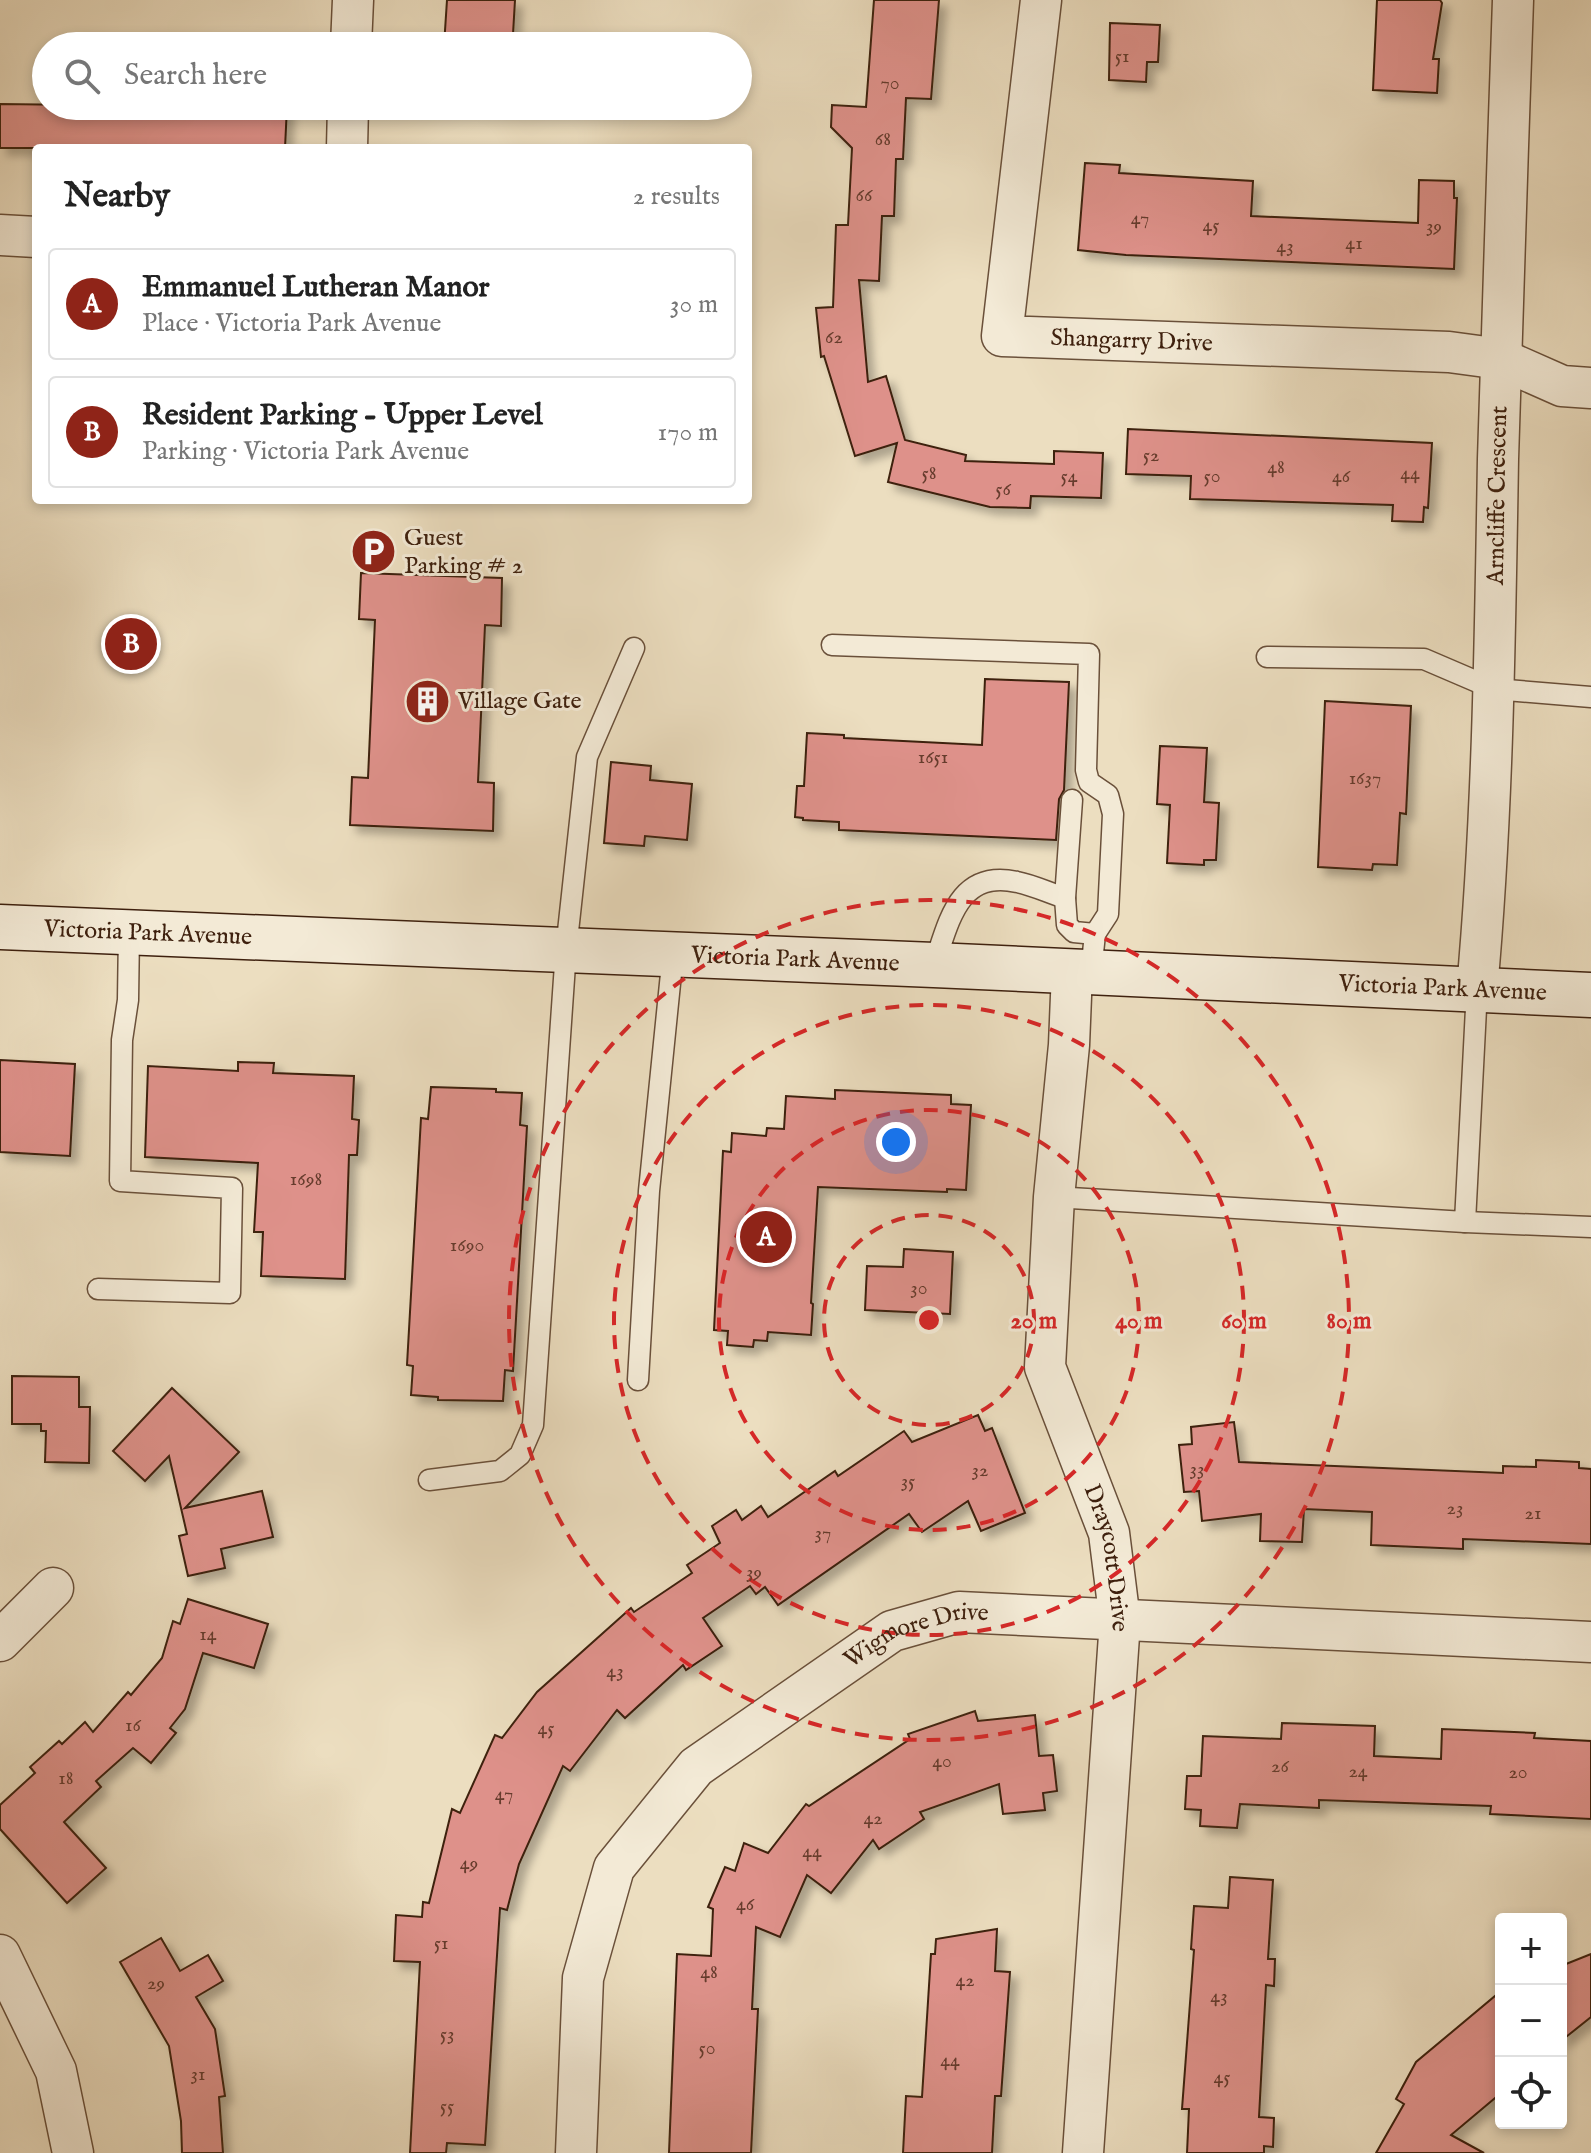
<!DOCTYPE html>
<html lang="en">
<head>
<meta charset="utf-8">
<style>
  body { margin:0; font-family:"IM FELL English",serif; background:#f6f6f6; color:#222 }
  .controls { position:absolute; right:24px; bottom:24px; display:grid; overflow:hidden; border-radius:8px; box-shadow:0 4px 12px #0003 }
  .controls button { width:72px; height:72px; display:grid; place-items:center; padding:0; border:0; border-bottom:2px solid #e0e0e0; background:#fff; color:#222; font:40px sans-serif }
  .you { position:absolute; left:896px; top:1142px; width:28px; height:28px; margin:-20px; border:6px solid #fff; border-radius:50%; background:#1a73e8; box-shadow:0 0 0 12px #1a73e833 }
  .badge { display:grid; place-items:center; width:52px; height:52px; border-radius:50%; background:#8f2418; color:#fff; font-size:26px; font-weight:700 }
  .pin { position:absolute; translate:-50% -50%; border:4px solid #fff; box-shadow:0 2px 8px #0006 }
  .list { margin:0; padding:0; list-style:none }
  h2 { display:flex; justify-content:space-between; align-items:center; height:104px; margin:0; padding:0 32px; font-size:34px }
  h2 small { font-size:26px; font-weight:400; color:#767676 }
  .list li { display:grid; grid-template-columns:52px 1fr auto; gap:24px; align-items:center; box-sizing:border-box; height:112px; margin:0 16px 16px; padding:0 16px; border:2px solid #e0e0e0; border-radius:8px }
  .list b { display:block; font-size:30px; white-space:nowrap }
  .list p { margin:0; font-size:26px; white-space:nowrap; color:#767676 }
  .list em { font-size:26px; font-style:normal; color:#767676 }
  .icon { flex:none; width:44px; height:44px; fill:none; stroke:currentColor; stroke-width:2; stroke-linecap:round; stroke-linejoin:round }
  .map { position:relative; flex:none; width:1591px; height:2153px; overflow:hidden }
  .search { position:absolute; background:#fff; box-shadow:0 4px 12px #0003; left:32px; top:32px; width:720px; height:88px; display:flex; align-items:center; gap:20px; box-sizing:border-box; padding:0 28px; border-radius:44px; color:#767676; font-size:30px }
  .panel { position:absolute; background:#fff; box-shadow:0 4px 12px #0003; left:32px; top:144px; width:720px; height:360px; border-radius:8px }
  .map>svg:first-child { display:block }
  .building { fill:#de918a; stroke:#3e200e; stroke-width:2; filter:url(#shadow) }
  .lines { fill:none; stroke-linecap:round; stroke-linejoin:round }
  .service-casing { stroke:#6a503a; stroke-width:23 }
  .minor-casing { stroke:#6a503a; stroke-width:43 }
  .secondary-casing { stroke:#3e200e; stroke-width:47 }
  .service { stroke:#f3ead6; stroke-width:20 }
  .minor { stroke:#f3ead6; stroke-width:40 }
  .secondary { stroke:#f3ead6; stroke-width:44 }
  .ring { fill:none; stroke:#d62828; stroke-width:4; stroke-dasharray:14 10 }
  .labels { text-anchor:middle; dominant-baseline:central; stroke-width:6; stroke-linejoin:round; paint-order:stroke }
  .number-label { font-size:20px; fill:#663c2d }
  .street-label { font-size:24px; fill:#3e200e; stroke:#f3ead6 }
  .poi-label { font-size:24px; fill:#3e200e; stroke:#f3ead6; text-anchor:start }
  .centre { fill:#d62828; stroke:#f3ead6; stroke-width:4 }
  .ring-label { font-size:24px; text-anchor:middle; font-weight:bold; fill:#d62828; stroke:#f3ead6; stroke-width:6; stroke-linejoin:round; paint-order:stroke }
</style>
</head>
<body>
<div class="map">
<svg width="1591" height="2153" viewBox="0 0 1591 2153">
  <defs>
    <filter id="shadow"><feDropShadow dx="7" dy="7" stdDeviation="4" flood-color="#0004"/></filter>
  </defs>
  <rect width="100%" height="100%" fill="#ecdec0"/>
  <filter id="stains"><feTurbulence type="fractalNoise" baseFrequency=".0025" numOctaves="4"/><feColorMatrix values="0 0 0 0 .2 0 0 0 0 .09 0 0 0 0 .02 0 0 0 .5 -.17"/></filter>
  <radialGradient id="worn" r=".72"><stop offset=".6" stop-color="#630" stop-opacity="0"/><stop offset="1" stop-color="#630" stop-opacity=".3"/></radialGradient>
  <!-- building -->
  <g class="building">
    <path d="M447,0H515L513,34L476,33V46H444Z"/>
    <path d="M874,0H939L931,99L906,98L903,159H896L894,216H882L879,281L859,280L868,382L886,376L905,440L966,455L965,461L1054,464V451L1103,453L1101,498L1031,496L1030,508L990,507L888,482L897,443L855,456L824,356L821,357L816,308L833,307L836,225H848L852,148L831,127L832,105L866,107Z"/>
    <path d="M1377,0H1440L1442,3L1433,59H1439L1437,93L1373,90Z"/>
    <path d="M1110,23L1160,25L1158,62H1147L1146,82L1109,80Z"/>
    <path d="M0,104L162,106V113L242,117L243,106H287L285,148H0Z"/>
    <path d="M1085,163L1120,165L1119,173L1253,181L1251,216L1418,223L1419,180L1454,181V198H1457L1454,269L1126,255L1078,250Z"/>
    <path d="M1128,429L1432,443L1428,508L1424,507L1423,522L1392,521L1393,505L1190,499L1191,476L1126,474Z"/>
    <path d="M361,573L502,578L501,626L485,625L478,782L494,783L493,831L350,825L352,777L368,778L375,620L359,619Z"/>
    <path d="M985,679L1069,682L1064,790L1059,799L1056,840L839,830V822L803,820V818L795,817L797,786H804L807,733L844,735V738L982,745Z"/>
    <path d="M1325,701L1411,706L1406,814L1400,813L1397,865L1373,864L1372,870L1318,867Z"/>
    <path d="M1160,746L1207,748L1204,802L1219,803L1216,860H1204V865L1167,863L1170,805L1157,804Z"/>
    <path d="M611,762L651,766L650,780L692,784L687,840L645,836L644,846L604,843Z"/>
    <path d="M0,1060L75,1064L70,1156L0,1152Z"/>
    <path d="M238,1062L274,1063L273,1073L354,1076L352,1119L359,1120L357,1155H349L345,1279L261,1276L263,1232H254L258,1163L145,1157L148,1066L238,1071Z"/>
    <path d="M431,1087L496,1089V1092L522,1093L520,1125L527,1126L513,1371L505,1370L503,1401L438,1400V1397L411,1395L413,1366L407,1365L421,1118L428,1119Z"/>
    <path d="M835,1090L951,1095V1104L971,1105L966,1190L947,1189V1192L818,1187L811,1303L813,1304L811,1335L768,1332L767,1341L754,1340L753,1347L727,1345L728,1331L714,1330L723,1151L731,1152L732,1133L766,1136L767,1128L784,1129L786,1096L835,1099Z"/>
    <path d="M904,1249L953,1252L950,1314L865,1310L867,1266L903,1267Z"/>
    <path d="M12,1376L79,1377V1407H90L89,1463L45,1462L46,1431H41V1424H12Z"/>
    <path d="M172,1388L239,1452L185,1508L262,1491L273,1537L221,1549L225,1568L188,1576L179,1536L187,1534L169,1456L145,1481L113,1451Z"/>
    <path d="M978,1415L985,1431L992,1428L1025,1513L981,1531L968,1501L922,1532L909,1514L778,1605L765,1587L756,1594L750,1586L703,1618L722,1646L686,1670L683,1665L625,1718L617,1710L570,1771L563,1766L519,1864L507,1910L500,1908L485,2145L447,2143L446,2153H410L420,1962L394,1961L396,1915L422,1917L423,1902L429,1903L452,1809L460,1813L495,1735L502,1738L537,1692L631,1608L634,1612L692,1573L687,1565L720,1543L712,1526L736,1510L742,1520L761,1506L768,1517L835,1471L838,1476L904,1431L912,1442Z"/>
    <path d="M1234,1422L1239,1462L1503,1473V1466L1536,1467V1460L1579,1462V1468L1591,1469V1544L1463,1539V1549L1371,1545L1372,1512L1304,1509L1302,1542L1260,1541L1261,1514L1202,1521L1199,1491L1184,1492L1179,1445L1192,1444L1191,1427Z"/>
    <path d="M188,1599L268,1624L254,1668L203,1653L185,1709L170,1728L176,1733L151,1763L133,1748L96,1781L101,1787L64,1822L106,1868L67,1903L0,1829V1805L35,1773L30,1767L59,1741L62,1744L85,1722L93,1732L128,1692L131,1695L162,1658L173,1621L180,1624Z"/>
    <path d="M975,1711L978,1721L1035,1715L1039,1756L1053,1755L1057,1791L1043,1793L1045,1810L1003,1814L999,1784L920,1812L924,1819L879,1849L873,1840L831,1893L807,1875L780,1937L756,1927L752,2009H758L751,2153H669L677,1954L711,1956L713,1909L708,1907L725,1867L735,1871L744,1843L768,1853L806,1804L809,1806L910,1739L908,1734Z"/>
    <path d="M1282,1723L1375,1726L1374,1756L1441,1759L1442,1729L1535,1733L1534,1738L1591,1741V1819L1490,1814L1491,1806L1319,1800V1808L1240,1804L1237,1828L1200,1826L1201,1810L1185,1809L1187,1776H1201L1203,1736L1281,1739Z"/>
    <path d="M1230,1877L1273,1880L1268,1959H1275L1274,1986L1266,1985L1259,2117L1274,2118L1273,2147L1264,2146V2153H1187L1189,2109H1182L1194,1950L1191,1949L1194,1906L1228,1908Z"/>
    <path d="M997,1929L995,1971L1010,1972L1001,2096H995L992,2153H903L906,2096L922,2097L931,1954H935L936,1939Z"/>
    <path d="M161,1938L180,1971L208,1955L223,1981L196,1997L215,2029L225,2096L219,2097L223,2153H182L181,2121L169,2046L120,1962Z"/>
    <path d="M1591,1954V2017L1561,2041V1966Z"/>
    <path d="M1501,1991V2093L1451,2135L1484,2153H1376L1404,2104L1396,2099L1416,2062Z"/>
  </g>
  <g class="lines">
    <defs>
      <g id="service">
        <path d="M832,645L1089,654L1086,770L1089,782L1108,795L1113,814L1108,914L1095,934L1091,972"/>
        <path d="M1267,657L1424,659L1494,689L1591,697"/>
        <path d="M1072,800L1065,898L1067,925L1074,932L1095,934"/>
        <path d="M934,965C949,922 958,869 1017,882C1033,885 1049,893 1065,898"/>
        <path d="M1054,1197L1465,1222L1477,989"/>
        <path d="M1465,1222L1591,1227"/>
        <path d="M98,1289L230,1293L232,1188L120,1181L122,1040L128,1000L129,932"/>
        <path d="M638,1380L649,1191L673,954"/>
        <path d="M429,1480L500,1471L520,1455L533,1425L566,950L587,757L634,648"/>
      </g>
      <g id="minor">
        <path id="s1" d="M1041,0L1002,336L1449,352L1501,359L1562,386L1591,388"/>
        <path d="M351,46L353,0"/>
        <path d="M347,148L348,106"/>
        <path d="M0,235L36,237"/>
        <path id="s2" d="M1072,972L1069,1045L1054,1197L1045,1367L1109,1533L1120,1621L1083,2153"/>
        <path id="s3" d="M1477,989C1493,813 1495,636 1498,459C1502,306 1508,153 1513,0"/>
        <path d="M0,1641L53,1588"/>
        <path d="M0,1955L56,2071L73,2153"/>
        <path id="s4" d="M576,2153L583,1978L614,1868L696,1767L892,1631L959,1612L1591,1642"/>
      </g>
      <g id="secondary">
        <path id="s5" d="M0,927L934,965L1591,995"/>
      </g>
    </defs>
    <!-- service casing -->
    <use href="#service" class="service-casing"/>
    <!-- minor casing -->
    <use href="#minor" class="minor-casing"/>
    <!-- secondary casing -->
    <use href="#secondary" class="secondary-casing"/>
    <!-- service -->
    <use href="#service" class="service"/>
    <!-- minor -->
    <use href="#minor" class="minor"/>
    <!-- secondary -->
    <use href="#secondary" class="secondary"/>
  </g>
  <!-- distance rings -->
  <g class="ring">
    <circle cx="929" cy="1320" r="105"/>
    <circle cx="929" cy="1320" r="210"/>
    <circle cx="929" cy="1320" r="315"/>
    <circle cx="929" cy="1320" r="420"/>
  </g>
  <!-- icons -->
  <defs>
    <symbol id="parking-disc" viewBox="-11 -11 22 22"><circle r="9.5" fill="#8f2418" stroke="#f3ead6"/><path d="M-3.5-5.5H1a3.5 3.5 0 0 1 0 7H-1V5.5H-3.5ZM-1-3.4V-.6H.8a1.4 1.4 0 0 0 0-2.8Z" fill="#fff"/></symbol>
    <symbol id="building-disc" viewBox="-11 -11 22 22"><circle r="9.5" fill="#8f2418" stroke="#f3ead6"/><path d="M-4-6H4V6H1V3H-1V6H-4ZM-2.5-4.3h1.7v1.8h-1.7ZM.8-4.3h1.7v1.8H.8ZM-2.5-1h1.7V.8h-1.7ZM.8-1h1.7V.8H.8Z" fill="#fff"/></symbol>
  </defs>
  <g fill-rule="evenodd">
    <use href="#parking-disc" x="348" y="526" width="51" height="51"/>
    <use href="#building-disc" x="402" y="676" width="51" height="51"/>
  </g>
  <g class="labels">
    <!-- number labels -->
    <g class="number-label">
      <text x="1122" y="56">51</text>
      <text x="890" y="83">70</text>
      <text x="883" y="139">68</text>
      <text x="864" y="195">66</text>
      <text x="1140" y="218">47</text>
      <text x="1211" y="225">45</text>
      <text x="1434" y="226">39</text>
      <text x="1354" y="243">41</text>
      <text x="1285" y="246">43</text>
      <text x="834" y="337">62</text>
      <text x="1151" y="455">52</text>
      <text x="1276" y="467">48</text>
      <text x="929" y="473">58</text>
      <text x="1410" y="473">44</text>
      <text x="1069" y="476">54</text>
      <text x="1212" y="476">50</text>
      <text x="1341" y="476">46</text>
      <text x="1003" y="489">56</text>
      <text x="933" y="757">1651</text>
      <text x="1365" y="778">1637</text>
      <text x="306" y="1179">1698</text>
      <text x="467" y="1245">1690</text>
      <text x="919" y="1288">30</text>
      <text x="1197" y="1469">33</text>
      <text x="980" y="1470">32</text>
      <text x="908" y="1481">35</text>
      <text x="1455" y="1508">23</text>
      <text x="1533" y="1513">21</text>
      <text x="823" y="1533">37</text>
      <text x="754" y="1572">39</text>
      <text x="208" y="1634">14</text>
      <text x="615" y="1671">43</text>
      <text x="133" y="1725">16</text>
      <text x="546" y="1728">45</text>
      <text x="942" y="1761">40</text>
      <text x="1280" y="1766">26</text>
      <text x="1358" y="1771">24</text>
      <text x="1518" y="1772">20</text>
      <text x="66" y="1778">18</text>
      <text x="504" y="1794">47</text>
      <text x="873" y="1818">42</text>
      <text x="812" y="1851">44</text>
      <text x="469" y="1863">49</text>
      <text x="745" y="1904">46</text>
      <text x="441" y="1943">51</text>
      <text x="709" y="1972">48</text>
      <text x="965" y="1980">42</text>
      <text x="156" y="1983">29</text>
      <text x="1219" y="1996">43</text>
      <text x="447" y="2034">53</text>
      <text x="707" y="2048">50</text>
      <text x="950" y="2060">44</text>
      <text x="198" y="2074">31</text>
      <text x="1222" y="2077">45</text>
      <text x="447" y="2106">55</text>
    </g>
    <!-- street labels -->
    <g class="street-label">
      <text stroke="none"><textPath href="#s1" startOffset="468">Shangarry Drive</textPath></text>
      <text stroke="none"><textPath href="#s3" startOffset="494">Arncliffe Crescent</textPath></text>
      <text stroke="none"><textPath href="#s5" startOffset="148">Victoria Park Avenue</textPath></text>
      <text stroke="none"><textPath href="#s5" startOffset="796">Victoria Park Avenue</textPath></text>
      <text stroke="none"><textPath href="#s5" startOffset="1444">Victoria Park Avenue</textPath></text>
      <text stroke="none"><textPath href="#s2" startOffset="598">Draycott Drive</textPath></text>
      <text stroke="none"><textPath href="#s4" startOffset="680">Wigmore Drive</textPath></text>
    </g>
    <!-- poi labels -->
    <g class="poi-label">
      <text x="404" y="538">Guest<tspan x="404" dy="28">Parking # 2</tspan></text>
      <text x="458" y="701">Village Gate</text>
    </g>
  </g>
  <circle cx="929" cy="1320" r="12" class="centre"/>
  <g class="ring-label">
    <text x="1034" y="1328">20 m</text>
    <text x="1139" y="1328">40 m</text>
    <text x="1244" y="1328">60 m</text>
    <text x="1349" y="1328">80 m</text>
  </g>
  <rect width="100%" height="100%" filter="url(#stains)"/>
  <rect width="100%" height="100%" fill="url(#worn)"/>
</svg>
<div class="controls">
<button>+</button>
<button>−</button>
<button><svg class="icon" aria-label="locate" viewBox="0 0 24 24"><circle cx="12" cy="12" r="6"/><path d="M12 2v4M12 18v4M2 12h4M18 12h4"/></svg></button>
</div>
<div class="you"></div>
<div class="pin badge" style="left:766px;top:1237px">A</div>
<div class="pin badge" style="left:131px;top:644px">B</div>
<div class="search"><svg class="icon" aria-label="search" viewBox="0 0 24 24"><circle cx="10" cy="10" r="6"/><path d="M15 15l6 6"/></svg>Search here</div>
<section class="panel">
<h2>Nearby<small>2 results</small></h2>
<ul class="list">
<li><span class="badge">A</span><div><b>Emmanuel Lutheran Manor</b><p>Place · Victoria Park Avenue</p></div><em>30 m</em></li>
<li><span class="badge">B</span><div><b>Resident Parking - Upper Level</b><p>Parking · Victoria Park Avenue</p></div><em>170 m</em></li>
</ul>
</section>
</div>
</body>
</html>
